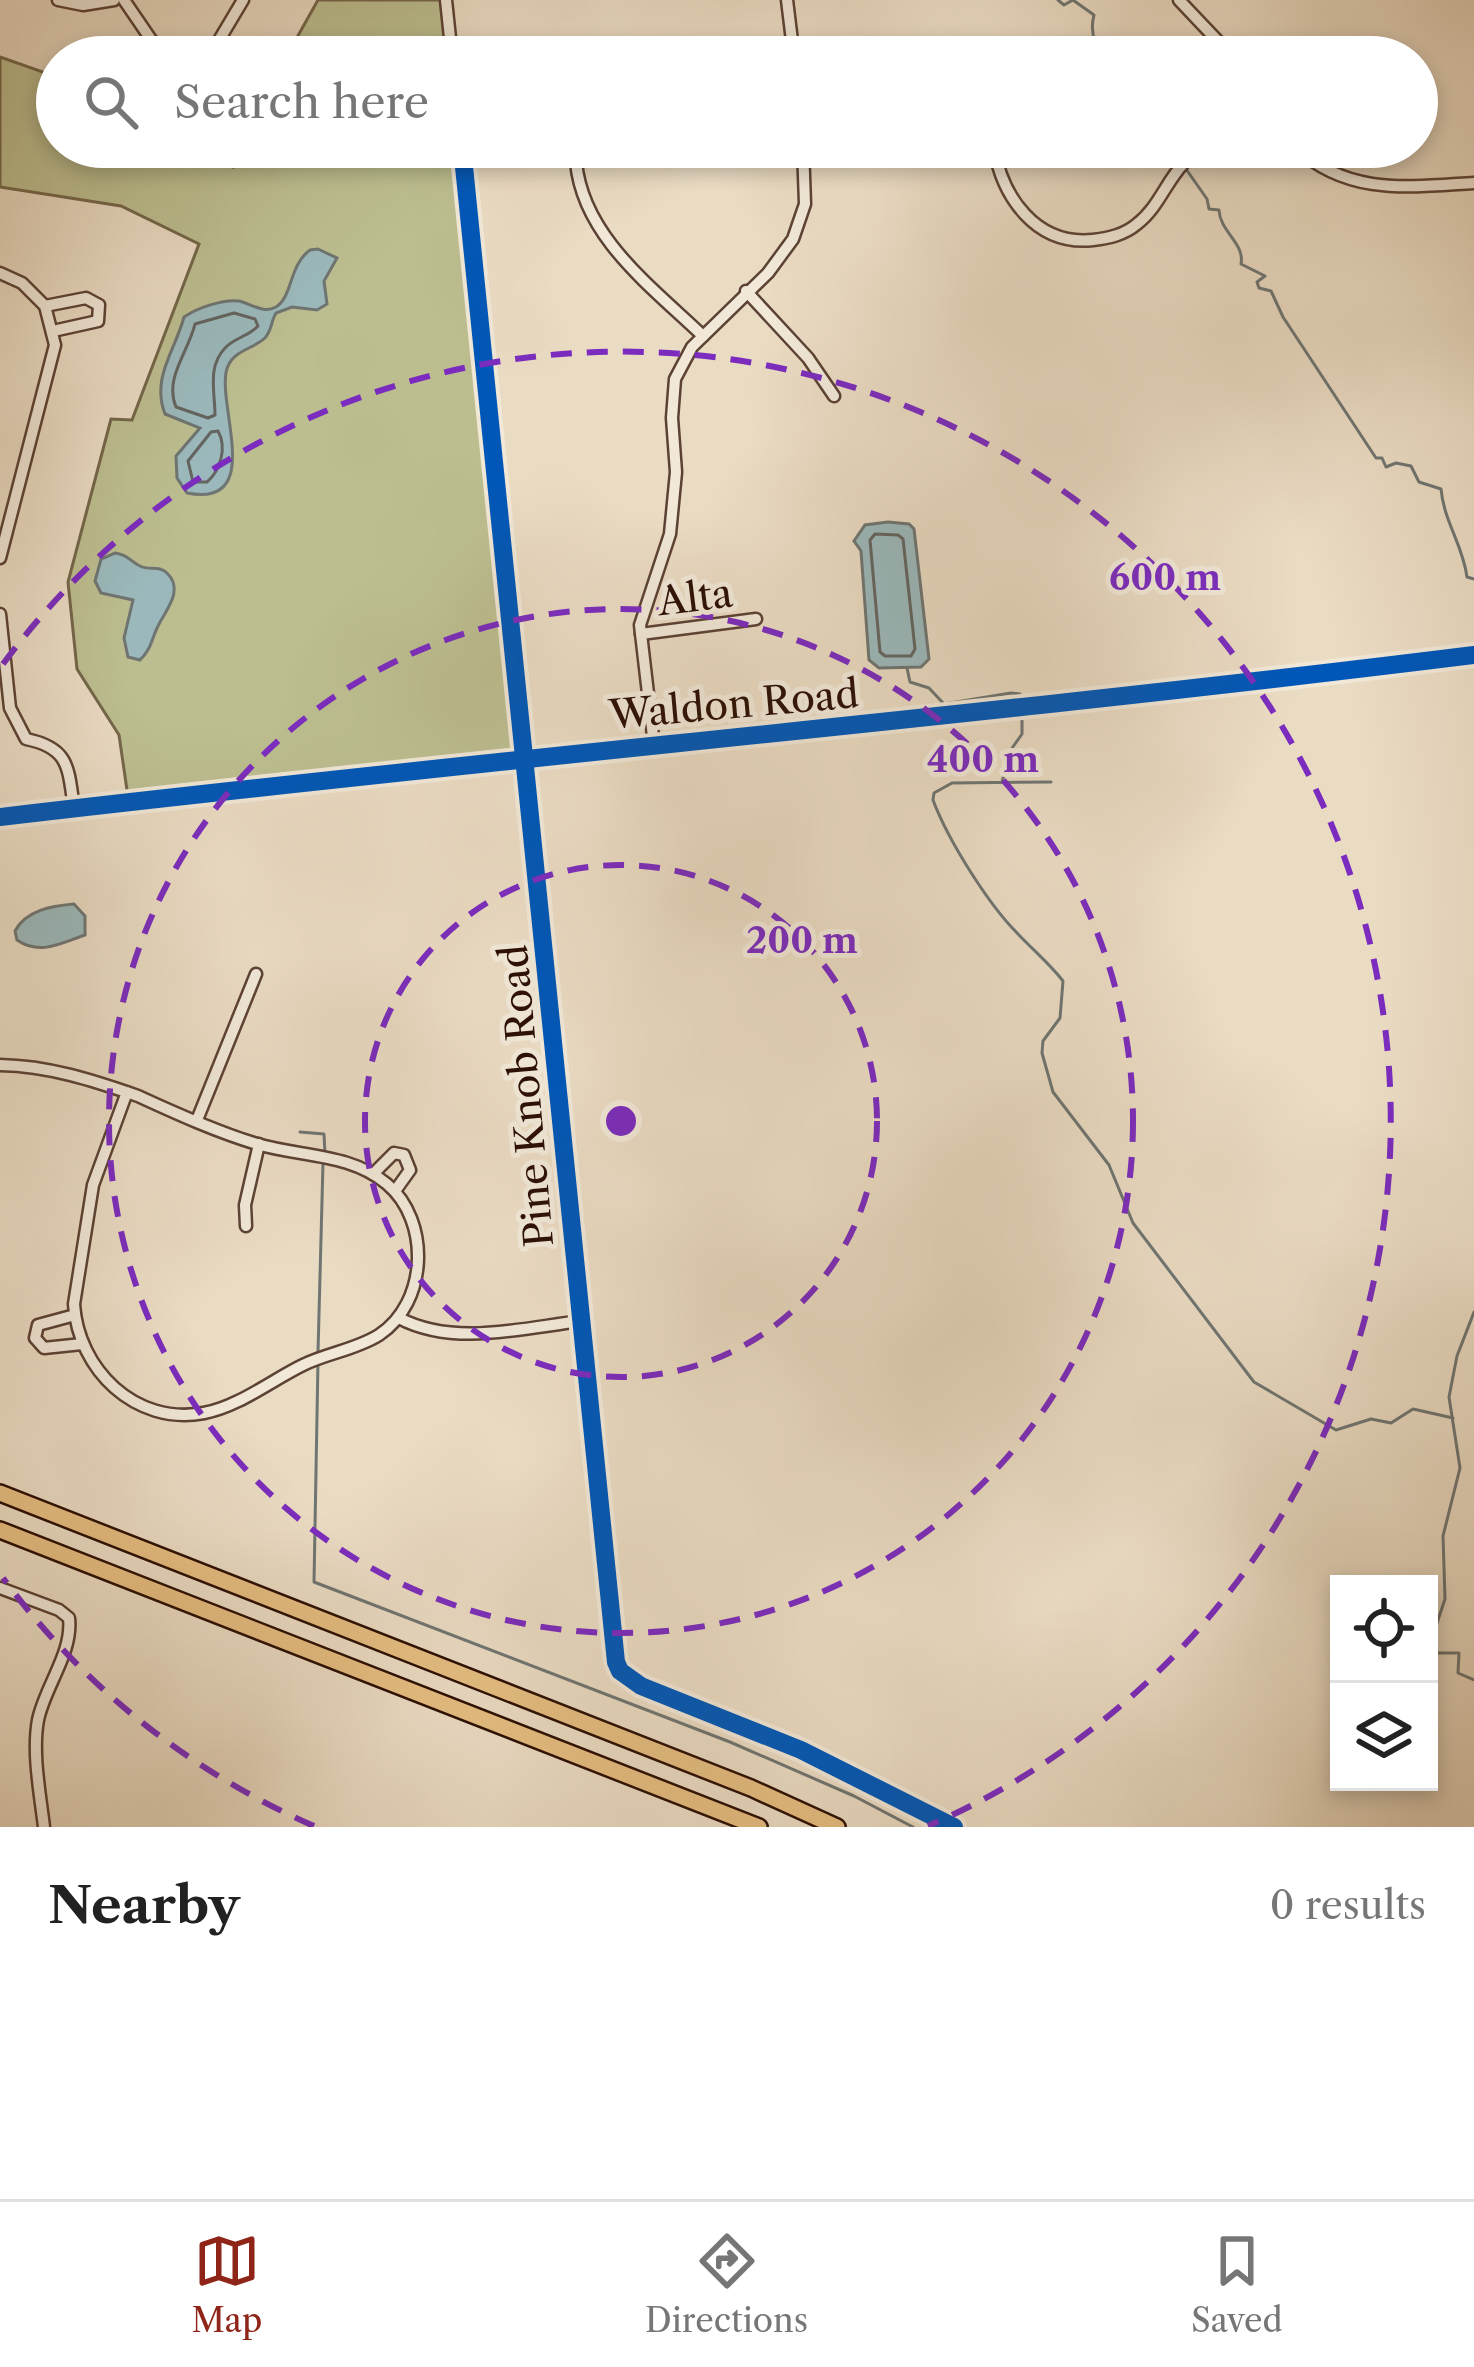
<!DOCTYPE html>
<html lang="en">
<head>
<meta charset="utf-8">
<style>
  body { margin:0; font-family:"Libre Caslon Text",serif; background:#f2f2f2; color:#222 }
  .controls { position:absolute; right:36px; bottom:36px; display:grid; overflow:hidden; border-radius:0px; box-shadow:0 6px 18px #0003 }
  .controls button { width:108px; height:108px; display:grid; place-items:center; padding:0; border:0; border-bottom:3px solid #e0e0e0; background:#fff; color:#222; font:60px sans-serif }
  .list { margin:0; padding:0; list-style:none }
  h2 { display:flex; justify-content:space-between; align-items:center; height:156px; margin:0; padding:0 48px; font-size:51px }
  h2 small { font-size:39px; font-weight:400; color:#767676 }
  .icon { flex:none; width:66px; height:66px; fill:none; stroke:currentColor; stroke-width:2; stroke-linecap:round; stroke-linejoin:round }
  .map { position:relative; flex:none; width:1474px; height:1827px; overflow:hidden }
  .search { position:absolute; background:#fff; box-shadow:0 6px 18px #0003; left:36px; right:36px; top:36px; height:132px; display:flex; align-items:center; gap:30px; box-sizing:border-box; padding:0 42px; border-radius:66px; color:#767676; font-size:45px }
  .sheet { height:372px; background:#fff }
  nav { display:flex; justify-content:space-around; align-items:center; box-sizing:border-box; height:168px; border-top:3px solid #e0e0e0; background:#fff; font-size:33px; color:#767676 }
  nav a { display:grid; justify-items:center; gap:6px }
  nav .on { color:#8f2418 }
  .map>svg:first-child { display:block }
  .green { fill:#bcbe90; stroke:#74664a; stroke-width:3 }
  .water { fill:#9bb9bc; stroke:#6f7572; stroke-width:3 }
  .lines { fill:none; stroke-linecap:round; stroke-linejoin:round }
  .shore { stroke:#646460; stroke-width:3 }
  .stream { stroke:#6f7572; stroke-width:3 }
  .minor-casing { stroke:#5c4234; stroke-width:15 }
  .highway-casing { stroke:#2c0f04; stroke-width:20 }
  .minor { stroke:#f1e8d8; stroke-width:10 }
  .highway { stroke:#e5be82; stroke-width:15 }
  .cycleway-casing { stroke:#f1e8d8; stroke-width:26 }
  .cycleway { stroke:#0057b8; stroke-width:18 }
  .ring { fill:none; stroke:#7b2cbf; stroke-width:6; stroke-dasharray:21 15 }
  .labels { text-anchor:middle; dominant-baseline:central; stroke-width:10; stroke-linejoin:round; paint-order:stroke }
  .street-label { font-size:39px; fill:#2c0f04; stroke:#f1e8d8 }
  .centre { fill:#7b2cbf; stroke:#f1e8d8; stroke-width:6 }
  .ring-label { font-size:36px; text-anchor:middle; font-weight:bold; fill:#7b2cbf; stroke:#f1e8d8; stroke-width:10; stroke-linejoin:round; paint-order:stroke }
</style>
</head>
<body>
<div class="map">
<svg width="1474" height="1827" viewBox="0 0 1474 1827">
  <rect width="100%" height="100%" fill="#eadbc3"/>
  <filter id="stains"><feTurbulence type="fractalNoise" baseFrequency=".00167" numOctaves="4"/><feColorMatrix values="0 0 0 0 .2 0 0 0 0 .09 0 0 0 0 .02 0 0 0 .5 -.17"/></filter>
  <radialGradient id="worn" r=".72"><stop offset=".6" stop-color="#630" stop-opacity="0"/><stop offset="1" stop-color="#630" stop-opacity=".3"/></radialGradient>
  <!-- green -->
  <g class="green">
    <path d="M318,0H442L448,57H286Z"/>
    <path d="M0,57L57,77V147H200L233,167L243,147H457L519,750L128,797L119,735L77,669L68,582L111,419L132,420L199,244L121,206L0,187Z"/>
  </g>
  <!-- water -->
  <g class="water">
    <path d="M318,249L337,258L324,281L327,304L317,310L292,307L276,313C271,321 272,330 265,338C253,349 235,350 228,366C213,398 268,509 187,493L177,478L176,456L200,428L165,414C151,378 175,351 184,317C197,308 223,299 239,301C252,304 263,314 276,307C293,296 289,265 310,250Z"/>
    <path d="M888,522L909,524L914,529L929,659L921,667L879,668L869,660L861,551L854,541L865,525Z"/>
    <path d="M115,553C129,555 129,561 140,566C149,571 159,565 167,573C185,590 165,611 158,626C151,640 152,648 140,660L128,657L124,638L133,600L101,593L95,581L101,559Z"/>
    <path d="M74,904L85,916V935C61,943 40,956 17,940L15,931C26,910 52,906 74,904Z"/>
  </g>
  <g class="lines">
    <!-- shore -->
    <g class="shore">
      <path d="M234,313L255,319L258,326C249,336 234,338 225,348C207,367 215,392 215,415L208,418L176,407C164,378 188,353 195,324Z"/>
      <path d="M218,431C227,447 221,470 207,482H193L188,461L211,432Z"/>
      <path d="M875,534L898,535L903,539L915,649L911,656H885L880,652L870,540Z"/>
    </g>
    <!-- stream -->
    <g class="stream">
      <path d="M1058,0L1064,5L1073,0L1094,15C1090,30 1094,45 1105,57"/>
      <path d="M1172,147L1181,160"/>
      <path d="M1186,169L1207,199L1209,209L1219,210C1220,232 1245,243 1241,264L1265,276L1257,282L1259,288L1271,291L1283,317L1376,458H1382L1386,467L1396,463L1411,466L1419,482L1441,489C1444,522 1463,545 1467,577L1474,579"/>
      <path d="M907,668L910,682L929,688L944,704L1011,693L1020,694L1021,704"/>
      <path d="M1002,782L1010,751L1022,734V714"/>
      <path d="M1051,782L952,783L934,793L933,800C948,840 988,904 1018,934C1033,950 1049,963 1063,981L1060,1018L1043,1041L1042,1053L1053,1092L1109,1165L1133,1223L1254,1382L1336,1430L1371,1419L1391,1423L1413,1409L1453,1418"/>
      <path d="M300,1132L324,1134L325,1154"/>
      <path d="M318,1352L323,1163"/>
      <path d="M318,1361L314,1582L730,1742L854,1796L913,1827"/>
      <path d="M1429,1633L1436,1626L1445,1599L1443,1536L1460,1468L1449,1397L1457,1356L1474,1312"/>
      <path d="M1429,1642L1438,1653H1459L1458,1673L1474,1680"/>
    </g>
    <defs>
      <g id="minor">
        <path d="M58,0L83,5L114,0"/>
        <path d="M124,0L152,41L180,57"/>
        <path d="M446,0L452,57"/>
        <path d="M787,0L794,57"/>
        <path d="M1179,0L1233,57"/>
        <path d="M209,57L243,0"/>
        <path d="M996,57L997,49"/>
        <path d="M462,147L616,1662L620,1671L641,1686L801,1750L954,1827"/>
        <path d="M994,147C1002,197 1036,246 1093,240C1109,238 1124,235 1137,224C1158,208 1166,182 1183,164C1189,157 1199,152 1206,147"/>
        <path d="M1295,147C1348,196 1408,187 1474,183"/>
        <path d="M576,162C583,237 652,287 703,336"/>
        <path d="M0,273L22,283L45,306L55,345L0,558"/>
        <path d="M746,291L808,358L834,396"/>
        <path d="M45,306L86,298L99,305L98,321L53,331"/>
        <path d="M0,614L10,708L26,739C70,748 68,768 74,808"/>
        <path d="M641,634L756,619"/>
        <path d="M654,745L640,625L670,534L676,472L672,418L675,379L692,347L768,273L793,239L805,204L803,147"/>
        <path d="M0,817C491,759 983,716 1474,655"/>
        <path d="M0,1065C49,1066 92,1080 138,1096C177,1114 217,1132 257,1144C301,1157 350,1153 387,1184C431,1221 428,1303 379,1335C355,1350 327,1353 303,1365C272,1380 238,1407 204,1413C135,1426 78,1369 74,1304L93,1185L127,1092"/>
        <path d="M197,1120L256,974"/>
        <path d="M373,1174L394,1153L404,1155L410,1170L395,1191"/>
        <path d="M246,1226L245,1205L259,1144"/>
        <path d="M75,1315L38,1325L35,1338L44,1348L82,1344"/>
        <path d="M399,1318C454,1347 522,1328 581,1321"/>
        <path d="M0,1588L59,1610L69,1618C73,1653 45,1686 38,1720C32,1753 40,1793 44,1827"/>
      </g>
      <g id="highway">
        <path d="M0,1493L751,1788L837,1827"/>
        <path d="M0,1530L759,1827"/>
      </g>
    </defs>
    <!-- minor casing -->
    <use href="#minor" class="minor-casing"/>
    <!-- highway casing -->
    <use href="#highway" class="highway-casing"/>
    <!-- minor -->
    <use href="#minor" class="minor"/>
    <!-- highway -->
    <use href="#highway" class="highway"/>
    <defs>
      <g id="cycleway">
        <path d="M462,147L616,1662L620,1671L641,1686L801,1750L954,1827"/>
        <path d="M0,817C491,759 983,716 1474,655"/>
      </g>
    </defs>
    <!-- cycleway casing -->
    <use href="#cycleway" class="cycleway-casing"/>
    <!-- cycleway -->
    <use href="#cycleway" class="cycleway"/>
  </g>
  <!-- distance rings -->
  <g class="ring">
    <circle cx="621" cy="1121" r="256"/>
    <circle cx="621" cy="1121" r="512"/>
    <path d="M314 1826A769 769 0 0 1 3 1578M3 664A769 769 0 1 1 928 1826"/>
  </g>
  <g class="labels">
    <!-- street labels -->
    <g class="street-label">
      <text transform="translate(695 597) rotate(-7)">Alta</text>
      <text transform="translate(734 704) rotate(-5)">Waldon Road</text>
      <text transform="translate(526 1096) rotate(-95)">Pine Knob Road</text>
    </g>
  </g>
  <circle cx="621" cy="1121" r="18" class="centre"/>
  <g class="ring-label">
    <text x="1165" y="590">600 m</text>
    <text x="983" y="772">400 m</text>
    <text x="802" y="953">200 m</text>
  </g>
  <rect width="100%" height="100%" filter="url(#stains)"/>
  <rect width="100%" height="100%" fill="url(#worn)"/>
</svg>
<div class="controls">
<button><svg class="icon" aria-label="locate" viewBox="0 0 24 24"><circle cx="12" cy="12" r="6"/><path d="M12 2v4M12 18v4M2 12h4M18 12h4"/></svg></button>
<button><svg class="icon" aria-label="layers" viewBox="0 0 24 24"><path d="M12 4l9 5-9 5-9-5zM3 14l9 5 9-5"/></svg></button>
</div>
<div class="search"><svg class="icon" aria-label="search" viewBox="0 0 24 24"><circle cx="10" cy="10" r="6"/><path d="M15 15l6 6"/></svg>Search here</div>
</div>
<section class="sheet">
<h2>Nearby<small>0 results</small></h2>
<ul class="list">
</ul>
</section>
<nav>
<a class="on"><svg class="icon" aria-label="map" viewBox="0 0 24 24"><path d="M3 6l6-2 6 2 6-2v14l-6 2-6-2-6 2zM9 4v14M15 6v14"/></svg>Map</a>
<a><svg class="icon" aria-label="directions" viewBox="0 0 24 24"><path d="M12 3l9 9-9 9-9-9zM9 14v-3h6M13 9l2 2-2 2"/></svg>Directions</a>
<a><svg class="icon" aria-label="saved" viewBox="0 0 24 24"><path d="M7 4h10v16l-5-4-5 4z"/></svg>Saved</a>
</nav>
</body>
</html>
